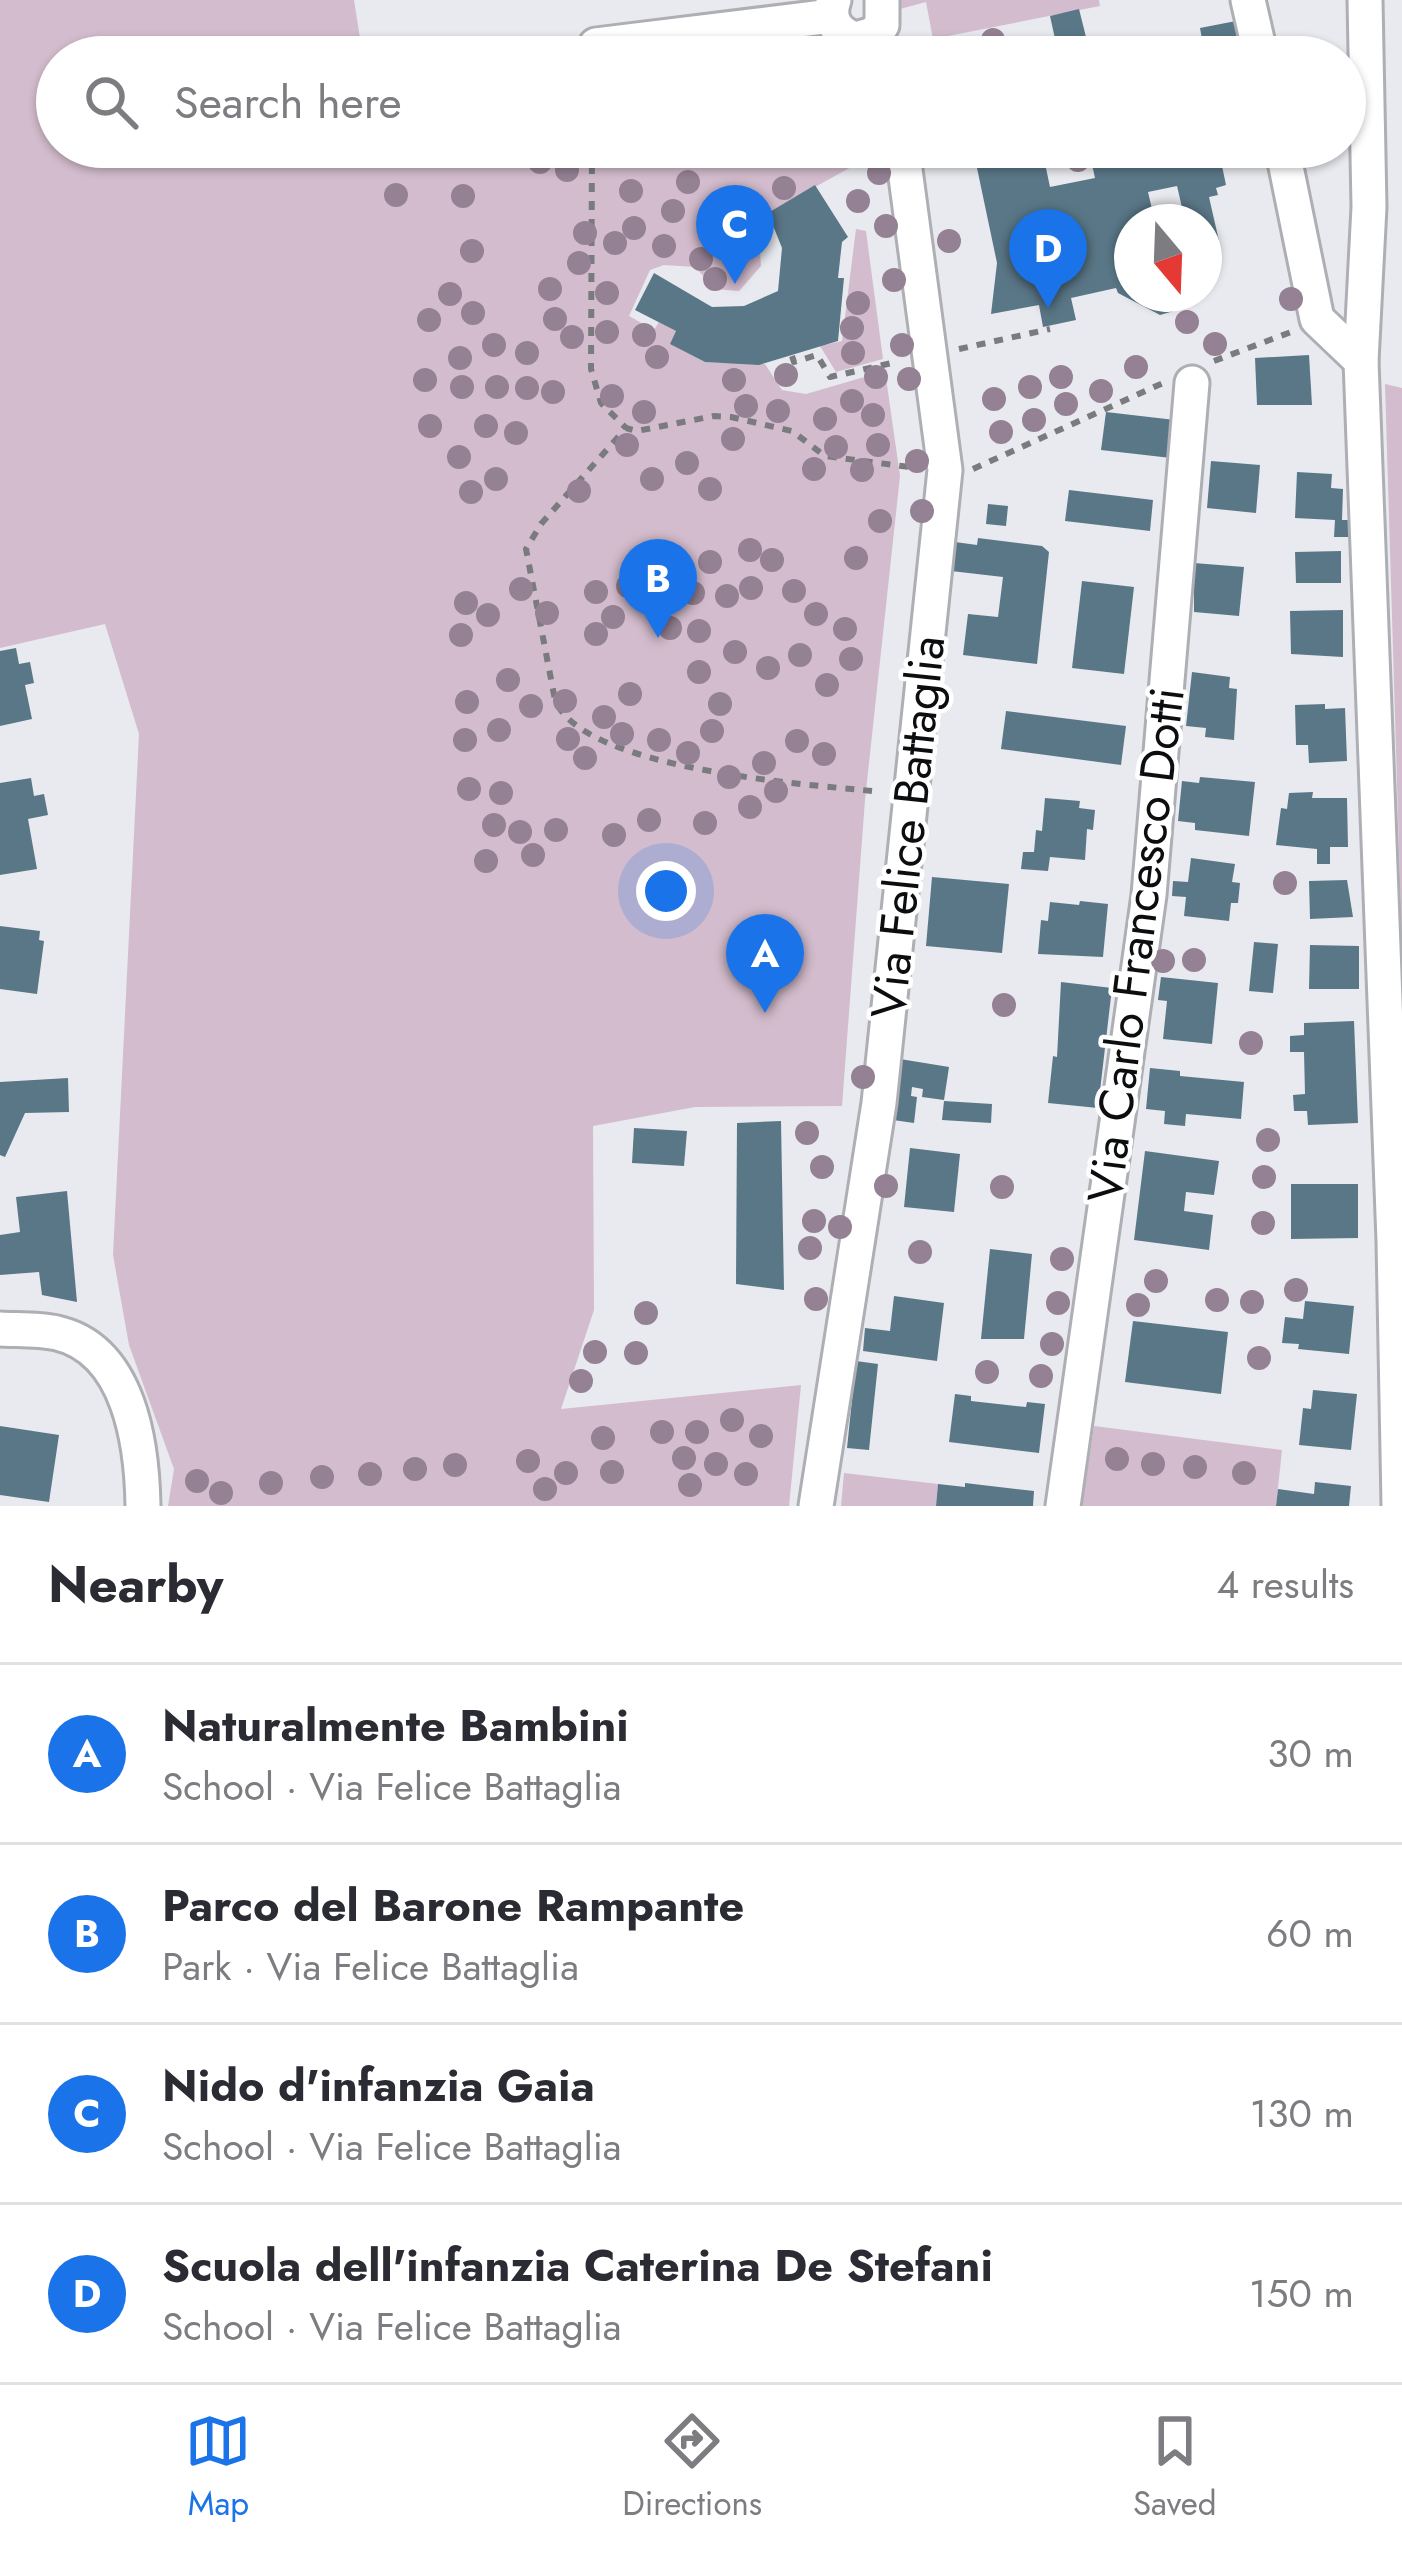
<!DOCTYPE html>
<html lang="en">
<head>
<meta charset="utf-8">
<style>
  body { margin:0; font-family:Jost,sans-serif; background:#f7f7f7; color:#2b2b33 }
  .compass { position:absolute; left:1114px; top:204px; width:108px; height:108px; border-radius:50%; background:#fff; box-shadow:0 3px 9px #0004; rotate:161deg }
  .you { position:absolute; left:666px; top:891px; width:42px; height:42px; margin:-30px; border:9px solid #fff; border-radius:50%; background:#1a73e8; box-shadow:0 0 0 18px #1a73e833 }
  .badge { display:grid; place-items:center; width:78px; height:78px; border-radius:50%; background:#1a73e8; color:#fff; font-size:39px; font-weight:700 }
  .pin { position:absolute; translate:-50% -99px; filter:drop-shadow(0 3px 6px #0008) }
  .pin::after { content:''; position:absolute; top:63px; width:42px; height:36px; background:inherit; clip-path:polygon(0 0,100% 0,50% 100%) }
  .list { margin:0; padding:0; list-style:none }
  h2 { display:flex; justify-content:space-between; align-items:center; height:156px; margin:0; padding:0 48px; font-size:51px }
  h2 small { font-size:39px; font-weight:400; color:#7c7c81 }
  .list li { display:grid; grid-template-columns:78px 1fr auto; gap:36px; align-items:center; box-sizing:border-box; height:180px; padding:0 48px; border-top:3px solid #e1e1e2 }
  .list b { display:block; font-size:45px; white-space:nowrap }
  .list p { margin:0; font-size:39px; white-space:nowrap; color:#7c7c81 }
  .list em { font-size:39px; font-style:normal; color:#7c7c81 }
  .icon { flex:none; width:66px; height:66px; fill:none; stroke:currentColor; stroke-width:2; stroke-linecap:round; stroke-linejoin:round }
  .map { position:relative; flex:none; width:1402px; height:1506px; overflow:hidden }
  .search { position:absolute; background:#fff; box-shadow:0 3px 9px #0004; left:36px; right:36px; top:36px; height:132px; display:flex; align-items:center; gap:30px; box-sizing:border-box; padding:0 42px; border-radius:66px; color:#7c7c81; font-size:45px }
  .sheet { height:876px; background:#fff }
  nav { display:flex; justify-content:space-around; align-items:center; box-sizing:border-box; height:168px; border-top:3px solid #e1e1e2; background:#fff; font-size:33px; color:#7c7c81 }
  nav a { display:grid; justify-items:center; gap:6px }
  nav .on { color:#1a73e8 }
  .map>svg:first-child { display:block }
  .green { fill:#d3bccd }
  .building { fill:#5a7787 }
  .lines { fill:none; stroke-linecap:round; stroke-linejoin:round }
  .minor-casing { stroke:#adafb4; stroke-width:39 }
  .path { stroke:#797b7e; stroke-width:6; stroke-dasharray:9 9; stroke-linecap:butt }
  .minor { stroke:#fff; stroke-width:33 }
  .tree { fill:#958194 }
  .labels { text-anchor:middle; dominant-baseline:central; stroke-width:9; stroke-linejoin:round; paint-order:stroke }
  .street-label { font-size:48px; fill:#0c0d0f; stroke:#fff }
</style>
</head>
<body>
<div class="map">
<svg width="1402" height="1506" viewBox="0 0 1402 1506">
  <rect width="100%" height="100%" fill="#e8eaef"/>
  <!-- green -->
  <g class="green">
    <path d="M0,0H354L363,57H57V147H853V166L768,213L761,207L752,213L748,227L759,239L761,266L739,291L715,289L695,267L664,265L650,270L629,316L654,330L659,322L676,331L671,344L705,362L765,364L782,390L806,394L885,371L900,476L865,800L842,1106L695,1107L593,1126L594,1310L561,1409L801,1385L789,1506H168L174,1469L129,1345L113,1255L139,734L105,624L0,648Z"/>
    <path d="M882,0H1099L1100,6L933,39L926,2L885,13Z"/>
    <path d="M856,229L866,231L883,359L836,372L820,346L842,341Z"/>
    <path d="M1385,384L1402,388V949Z"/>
    <path d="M1094,1426L1282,1450L1276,1506H1082Z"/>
    <path d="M844,1473L938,1484L936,1506H841Z"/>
  </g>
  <!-- building -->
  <g class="building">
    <path d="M1079,9L1091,57H1059L1050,16Z"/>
    <path d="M1236,21L1246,57H1205L1200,28Z"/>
    <path d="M1088,147H1120L1121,151L1140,147L1142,167L1199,153L1202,166L1221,161L1226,185L1216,188L1218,195L1209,197L1219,241L1204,245V222H1166L1184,216L1177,186L1148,192L1155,222H1132V294H1173L1177,310L1160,315L1118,293L1116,288L1071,298L1076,320L1043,327L1039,305L991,314L997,263L977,168L1043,154L1050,187L1095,178Z"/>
    <path d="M815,185L848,237L842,242L838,278H844L838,341L759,365L705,362L670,344L676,331L635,310L654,273L712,307L744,306L778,291L782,248L768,213Z"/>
    <path d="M1309,355L1312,405H1257L1255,358Z"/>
    <path d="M1106,412L1175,420L1171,458L1101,450Z"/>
    <path d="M1211,461L1260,465L1256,513L1207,508Z"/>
    <path d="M1297,472L1332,474L1331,488L1343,489L1342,520H1353V537H1334L1335,520L1295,518Z"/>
    <path d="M1069,490L1153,500L1150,531L1065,521Z"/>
    <path d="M988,504L1008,506L1006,526L986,524Z"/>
    <path d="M978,538L1042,546L1049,552L1037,664L963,655L968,614L998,617L1003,577L951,571L955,542L977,545Z"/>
    <path d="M1341,551V583H1296L1295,552Z"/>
    <path d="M1194,563L1244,567L1239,616L1194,612Z"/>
    <path d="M1082,581L1134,587L1124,674L1072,668Z"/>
    <path d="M1343,610V657L1291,654L1290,611Z"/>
    <path d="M16,648L19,664L30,662L34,683L25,685L32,719L0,726V651Z"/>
    <path d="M1192,672L1230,677L1229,688L1237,689L1234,740L1205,737L1206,728L1186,726Z"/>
    <path d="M1325,704V709L1345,708L1347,761L1309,763L1308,745H1296L1295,705Z"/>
    <path d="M1006,711L1126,726L1121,765L1001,749Z"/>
    <path d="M1200,777L1255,782L1249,836L1195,830V823L1178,821L1182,781L1199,783Z"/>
    <path d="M31,778L34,796L44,794L48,815L28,819L37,869L0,875V783Z"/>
    <path d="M1313,792L1312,798H1347L1348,847H1330V864H1317V849L1276,845L1281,808L1287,809L1289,793Z"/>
    <path d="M1045,798L1080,801L1079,808L1095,810L1093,830L1087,829L1085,860L1050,857L1048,871L1021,869L1023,852H1034L1036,830L1042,831Z"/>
    <path d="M1191,858L1235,864L1232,882L1240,883L1238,903H1231L1229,921L1184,916L1186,897L1172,896L1173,881L1188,882Z"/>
    <path d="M932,877L1009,884L1002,953L926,946Z"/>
    <path d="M1347,880L1353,917L1310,919L1309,881Z"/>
    <path d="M1080,901L1108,904L1103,957L1038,954L1041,920L1048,921L1050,902L1079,905Z"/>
    <path d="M0,926L40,931L39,940L44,941L37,994L0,989Z"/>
    <path d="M1254,942L1278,944L1273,993L1249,991Z"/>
    <path d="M1310,945L1359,946V989H1309Z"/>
    <path d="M1161,977L1218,983L1212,1044L1163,1039L1167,1001L1158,1000Z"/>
    <path d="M1061,982L1112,988L1098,1108L1048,1103L1053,1056L1057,1057Z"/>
    <path d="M1354,1021L1358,1123L1308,1125L1307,1111H1294L1293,1095L1305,1094L1304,1052H1290V1036L1304,1035V1023Z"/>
    <path d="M900,1059L949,1067L944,1100L922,1097L923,1089L912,1087L911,1096L917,1097L914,1123L893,1120Z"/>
    <path d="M1150,1068L1180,1071V1076L1244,1082L1241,1119L1186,1114L1185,1126L1164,1124L1165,1111L1146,1109Z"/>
    <path d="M68,1078L69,1112L25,1113L5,1157L0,1155V1082Z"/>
    <path d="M944,1101L992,1104L991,1123L942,1120Z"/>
    <path d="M781,1121L784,1290L736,1284L737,1123Z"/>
    <path d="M634,1128L687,1131L684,1166L632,1163Z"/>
    <path d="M910,1148L960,1154L954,1212L904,1207Z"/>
    <path d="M1145,1151L1219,1161L1214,1195L1186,1192L1184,1211L1213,1215L1209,1250L1134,1240Z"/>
    <path d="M1291,1184H1358V1238L1291,1239Z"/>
    <path d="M67,1191L77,1302L42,1295L39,1272L0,1275V1235L20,1232L16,1197Z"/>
    <path d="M990,1249L1032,1254L1024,1339H981Z"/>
    <path d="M894,1296L944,1303L937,1361L863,1351L865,1328L890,1331Z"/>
    <path d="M1305,1301L1354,1306L1349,1354L1298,1349L1299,1344L1282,1343L1285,1317L1303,1319Z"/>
    <path d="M1133,1321L1228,1332L1221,1394L1125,1382Z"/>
    <path d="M856,1361L878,1364L869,1450L847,1448Z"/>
    <path d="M1313,1390L1357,1394L1351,1450L1299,1445L1303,1408L1311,1409Z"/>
    <path d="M955,1394L971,1396V1401L1026,1407L1027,1402L1045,1404L1039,1453L949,1442Z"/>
    <path d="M0,1426L59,1435L49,1502L0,1495Z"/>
    <path d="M1315,1482L1351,1486L1349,1506H1276L1278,1489L1314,1494Z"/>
    <path d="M965,1483L1034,1491L1033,1506H936L938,1484L965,1487Z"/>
  </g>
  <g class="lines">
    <defs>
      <g id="minor">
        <path d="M834,0C827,19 837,34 856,39L873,34L882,25V0"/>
        <path d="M1248,0L1261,57"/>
        <path d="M1365,0L1369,207L1361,361L1394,1241L1399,1506"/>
        <path d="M596,45L831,16"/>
        <path d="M1282,147L1317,319L1361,361"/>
        <path d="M0,1329C18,1330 39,1329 57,1333C130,1350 142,1445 143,1506"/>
        <path d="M816,1506L879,1103L945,470L902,147"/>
        <path d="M1063,1506L1149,895L1192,383"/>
      </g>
    </defs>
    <!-- minor casing -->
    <use href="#minor" class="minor-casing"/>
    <!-- path -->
    <g class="path">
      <path d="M592,147L591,369L601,403L626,428"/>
      <path d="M959,349L1050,329"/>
      <path d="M792,356L794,362L817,355L830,377L892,363"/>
      <path d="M1214,361L1291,332"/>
      <path d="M973,469L1163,383"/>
      <path d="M872,791C802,784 583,769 555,700L526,549L541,524L626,428L637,431L714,416L731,417L792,431L825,456L917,468"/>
    </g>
    <!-- minor -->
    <use href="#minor" class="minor"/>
  </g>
  <!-- trees -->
  <g class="tree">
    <circle cx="993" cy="40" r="12"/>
    <circle cx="1078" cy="160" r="12"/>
    <circle cx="540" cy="162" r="12"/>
    <circle cx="567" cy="170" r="12"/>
    <circle cx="879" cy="173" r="12"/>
    <circle cx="688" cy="182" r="12"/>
    <circle cx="784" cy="188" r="12"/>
    <circle cx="631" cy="191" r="12"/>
    <circle cx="396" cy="195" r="12"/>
    <circle cx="463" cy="196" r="12"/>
    <circle cx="858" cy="201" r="12"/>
    <circle cx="719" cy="202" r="12"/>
    <circle cx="751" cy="203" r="12"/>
    <circle cx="673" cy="211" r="12"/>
    <circle cx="886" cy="226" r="12"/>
    <circle cx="634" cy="228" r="12"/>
    <circle cx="585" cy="233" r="12"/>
    <circle cx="949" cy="241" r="12"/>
    <circle cx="615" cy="243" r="12"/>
    <circle cx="744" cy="243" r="12"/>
    <circle cx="664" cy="246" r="12"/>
    <circle cx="472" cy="251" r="12"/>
    <circle cx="701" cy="259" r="12"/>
    <circle cx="579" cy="263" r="12"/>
    <circle cx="715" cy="279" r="12"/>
    <circle cx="894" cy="280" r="12"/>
    <circle cx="550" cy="289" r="12"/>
    <circle cx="607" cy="293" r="12"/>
    <circle cx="450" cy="294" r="12"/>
    <circle cx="1291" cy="299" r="12"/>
    <circle cx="858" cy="303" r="12"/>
    <circle cx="473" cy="313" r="12"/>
    <circle cx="555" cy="319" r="12"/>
    <circle cx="429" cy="320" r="12"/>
    <circle cx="1187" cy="322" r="12"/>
    <circle cx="852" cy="328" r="12"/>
    <circle cx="607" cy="332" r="12"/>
    <circle cx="644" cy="335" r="12"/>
    <circle cx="572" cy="337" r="12"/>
    <circle cx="1215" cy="344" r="12"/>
    <circle cx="494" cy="345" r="12"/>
    <circle cx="902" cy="345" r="12"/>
    <circle cx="527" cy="353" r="12"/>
    <circle cx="853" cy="353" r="12"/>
    <circle cx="657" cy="357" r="12"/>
    <circle cx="460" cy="358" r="12"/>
    <circle cx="1136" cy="367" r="12"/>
    <circle cx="786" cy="375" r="12"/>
    <circle cx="876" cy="377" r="12"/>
    <circle cx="1061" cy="377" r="12"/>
    <circle cx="909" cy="379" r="12"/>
    <circle cx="425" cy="380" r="12"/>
    <circle cx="734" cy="380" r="12"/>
    <circle cx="462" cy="387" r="12"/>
    <circle cx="497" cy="387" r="12"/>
    <circle cx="1030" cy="387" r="12"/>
    <circle cx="527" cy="388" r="12"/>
    <circle cx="1101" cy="391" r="12"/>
    <circle cx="553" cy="392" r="12"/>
    <circle cx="612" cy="396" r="12"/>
    <circle cx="994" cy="399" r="12"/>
    <circle cx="852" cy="401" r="12"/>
    <circle cx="1066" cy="404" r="12"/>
    <circle cx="746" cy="406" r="12"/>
    <circle cx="778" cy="411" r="12"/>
    <circle cx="644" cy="412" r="12"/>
    <circle cx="873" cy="415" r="12"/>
    <circle cx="825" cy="419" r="12"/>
    <circle cx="1034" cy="420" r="12"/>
    <circle cx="430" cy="426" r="12"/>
    <circle cx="486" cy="426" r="12"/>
    <circle cx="1001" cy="432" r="12"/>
    <circle cx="516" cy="433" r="12"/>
    <circle cx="733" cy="439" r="12"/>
    <circle cx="627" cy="445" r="12"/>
    <circle cx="878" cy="445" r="12"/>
    <circle cx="836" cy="447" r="12"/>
    <circle cx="459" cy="457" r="12"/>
    <circle cx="917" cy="461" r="12"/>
    <circle cx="687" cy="463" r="12"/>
    <circle cx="814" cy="469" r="12"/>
    <circle cx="862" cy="470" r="12"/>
    <circle cx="496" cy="479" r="12"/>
    <circle cx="652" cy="479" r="12"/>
    <circle cx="710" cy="489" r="12"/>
    <circle cx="579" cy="491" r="12"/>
    <circle cx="471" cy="492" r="12"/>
    <circle cx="922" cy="511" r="12"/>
    <circle cx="880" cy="521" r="12"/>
    <circle cx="750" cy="550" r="12"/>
    <circle cx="856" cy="558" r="12"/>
    <circle cx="772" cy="560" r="12"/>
    <circle cx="710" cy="562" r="12"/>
    <circle cx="628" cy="586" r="12"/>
    <circle cx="751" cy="588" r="12"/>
    <circle cx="521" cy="589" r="12"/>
    <circle cx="794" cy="591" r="12"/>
    <circle cx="596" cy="592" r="12"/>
    <circle cx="693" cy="593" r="12"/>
    <circle cx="727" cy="596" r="12"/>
    <circle cx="658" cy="597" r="12"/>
    <circle cx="466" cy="603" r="12"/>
    <circle cx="547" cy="613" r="12"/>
    <circle cx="816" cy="614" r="12"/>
    <circle cx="488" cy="615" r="12"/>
    <circle cx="613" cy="617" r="12"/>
    <circle cx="670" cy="628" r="12"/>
    <circle cx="845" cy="629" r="12"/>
    <circle cx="699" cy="631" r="12"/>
    <circle cx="596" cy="634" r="12"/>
    <circle cx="461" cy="635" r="12"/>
    <circle cx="735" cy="652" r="12"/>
    <circle cx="800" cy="655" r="12"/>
    <circle cx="851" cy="659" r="12"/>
    <circle cx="768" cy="668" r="12"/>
    <circle cx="699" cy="672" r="12"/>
    <circle cx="508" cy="680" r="12"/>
    <circle cx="827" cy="685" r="12"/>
    <circle cx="630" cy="694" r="12"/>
    <circle cx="565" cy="701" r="12"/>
    <circle cx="467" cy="702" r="12"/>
    <circle cx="720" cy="704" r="12"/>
    <circle cx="531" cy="706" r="12"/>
    <circle cx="604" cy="717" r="12"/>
    <circle cx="499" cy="730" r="12"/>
    <circle cx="712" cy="731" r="12"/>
    <circle cx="622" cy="734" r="12"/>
    <circle cx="568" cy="739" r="12"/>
    <circle cx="465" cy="740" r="12"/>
    <circle cx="659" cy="740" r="12"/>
    <circle cx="797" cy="741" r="12"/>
    <circle cx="688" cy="753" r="12"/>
    <circle cx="824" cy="754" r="12"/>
    <circle cx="585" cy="758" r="12"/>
    <circle cx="764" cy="763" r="12"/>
    <circle cx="729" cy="777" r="12"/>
    <circle cx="469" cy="789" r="12"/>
    <circle cx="776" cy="791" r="12"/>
    <circle cx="501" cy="793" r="12"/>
    <circle cx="750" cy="807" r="12"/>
    <circle cx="649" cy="820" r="12"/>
    <circle cx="705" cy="823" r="12"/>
    <circle cx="494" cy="825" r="12"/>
    <circle cx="556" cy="830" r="12"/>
    <circle cx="520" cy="832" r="12"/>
    <circle cx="614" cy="835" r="12"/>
    <circle cx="533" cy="855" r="12"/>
    <circle cx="486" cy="861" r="12"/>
    <circle cx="1285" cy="883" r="12"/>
    <circle cx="1194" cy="960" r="12"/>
    <circle cx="1163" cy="961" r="12"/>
    <circle cx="1004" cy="1005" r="12"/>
    <circle cx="1251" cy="1043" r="12"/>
    <circle cx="863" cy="1077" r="12"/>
    <circle cx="807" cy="1133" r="12"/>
    <circle cx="1268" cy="1140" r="12"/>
    <circle cx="822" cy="1167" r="12"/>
    <circle cx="1264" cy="1177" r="12"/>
    <circle cx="886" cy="1186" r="12"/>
    <circle cx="1002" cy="1187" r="12"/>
    <circle cx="814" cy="1221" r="12"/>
    <circle cx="1263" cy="1223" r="12"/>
    <circle cx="840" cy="1227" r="12"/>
    <circle cx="810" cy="1248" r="12"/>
    <circle cx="920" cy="1252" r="12"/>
    <circle cx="1062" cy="1259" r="12"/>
    <circle cx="1156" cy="1281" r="12"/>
    <circle cx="1296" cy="1290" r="12"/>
    <circle cx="816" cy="1299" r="12"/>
    <circle cx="1217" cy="1300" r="12"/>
    <circle cx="1252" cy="1302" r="12"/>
    <circle cx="1058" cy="1303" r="12"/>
    <circle cx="1138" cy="1305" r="12"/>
    <circle cx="646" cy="1313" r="12"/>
    <circle cx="1052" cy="1344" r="12"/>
    <circle cx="595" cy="1352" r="12"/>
    <circle cx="636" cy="1353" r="12"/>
    <circle cx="1259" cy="1358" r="12"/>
    <circle cx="987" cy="1372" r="12"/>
    <circle cx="1041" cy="1376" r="12"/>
    <circle cx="581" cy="1381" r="12"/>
    <circle cx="732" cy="1420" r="12"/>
    <circle cx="662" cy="1432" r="12"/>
    <circle cx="697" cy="1432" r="12"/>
    <circle cx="761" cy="1436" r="12"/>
    <circle cx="603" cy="1438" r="12"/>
    <circle cx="684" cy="1458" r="12"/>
    <circle cx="1117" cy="1459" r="12"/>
    <circle cx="528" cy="1461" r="12"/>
    <circle cx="716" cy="1464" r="12"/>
    <circle cx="1153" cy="1464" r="12"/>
    <circle cx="455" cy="1465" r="12"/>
    <circle cx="1195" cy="1467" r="12"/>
    <circle cx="415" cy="1469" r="12"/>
    <circle cx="612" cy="1472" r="12"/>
    <circle cx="566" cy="1473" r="12"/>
    <circle cx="1244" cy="1473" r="12"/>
    <circle cx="370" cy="1474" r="12"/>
    <circle cx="746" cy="1474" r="12"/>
    <circle cx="322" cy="1477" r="12"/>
    <circle cx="197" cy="1481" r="12"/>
    <circle cx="271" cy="1483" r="12"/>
    <circle cx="690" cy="1485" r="12"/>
    <circle cx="545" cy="1489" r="12"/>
    <circle cx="221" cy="1493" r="12"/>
  </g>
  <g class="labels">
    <!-- street labels -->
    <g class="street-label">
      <text transform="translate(908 827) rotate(-84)">Via Felice Battaglia</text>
      <text transform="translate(1136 945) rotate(-83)">Via Carlo Francesco Dotti</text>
    </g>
  </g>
</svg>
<svg class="compass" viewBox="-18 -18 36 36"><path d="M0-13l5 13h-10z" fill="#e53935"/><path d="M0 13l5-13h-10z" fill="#7c7c81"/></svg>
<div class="you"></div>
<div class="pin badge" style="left:765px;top:1013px">A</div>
<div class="pin badge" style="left:658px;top:638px">B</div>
<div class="pin badge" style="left:735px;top:284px">C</div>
<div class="pin badge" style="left:1048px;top:308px">D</div>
<div class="search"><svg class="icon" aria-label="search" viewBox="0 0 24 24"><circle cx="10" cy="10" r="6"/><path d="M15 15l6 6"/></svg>Search here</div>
</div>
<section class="sheet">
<h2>Nearby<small>4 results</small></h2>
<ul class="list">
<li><span class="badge">A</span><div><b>Naturalmente Bambini</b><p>School · Via Felice Battaglia</p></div><em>30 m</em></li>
<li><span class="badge">B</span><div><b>Parco del Barone Rampante</b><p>Park · Via Felice Battaglia</p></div><em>60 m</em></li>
<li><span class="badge">C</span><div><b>Nido d'infanzia Gaia</b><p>School · Via Felice Battaglia</p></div><em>130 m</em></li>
<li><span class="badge">D</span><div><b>Scuola dell'infanzia Caterina De Stefani</b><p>School · Via Felice Battaglia</p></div><em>150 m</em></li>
</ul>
</section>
<nav>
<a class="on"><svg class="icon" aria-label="map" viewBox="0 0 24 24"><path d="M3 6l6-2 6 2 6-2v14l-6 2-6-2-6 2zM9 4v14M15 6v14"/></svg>Map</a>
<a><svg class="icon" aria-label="directions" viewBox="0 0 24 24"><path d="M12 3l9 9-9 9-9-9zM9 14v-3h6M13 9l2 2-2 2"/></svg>Directions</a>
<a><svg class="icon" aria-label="saved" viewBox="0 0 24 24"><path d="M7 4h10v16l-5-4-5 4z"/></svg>Saved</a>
</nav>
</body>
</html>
